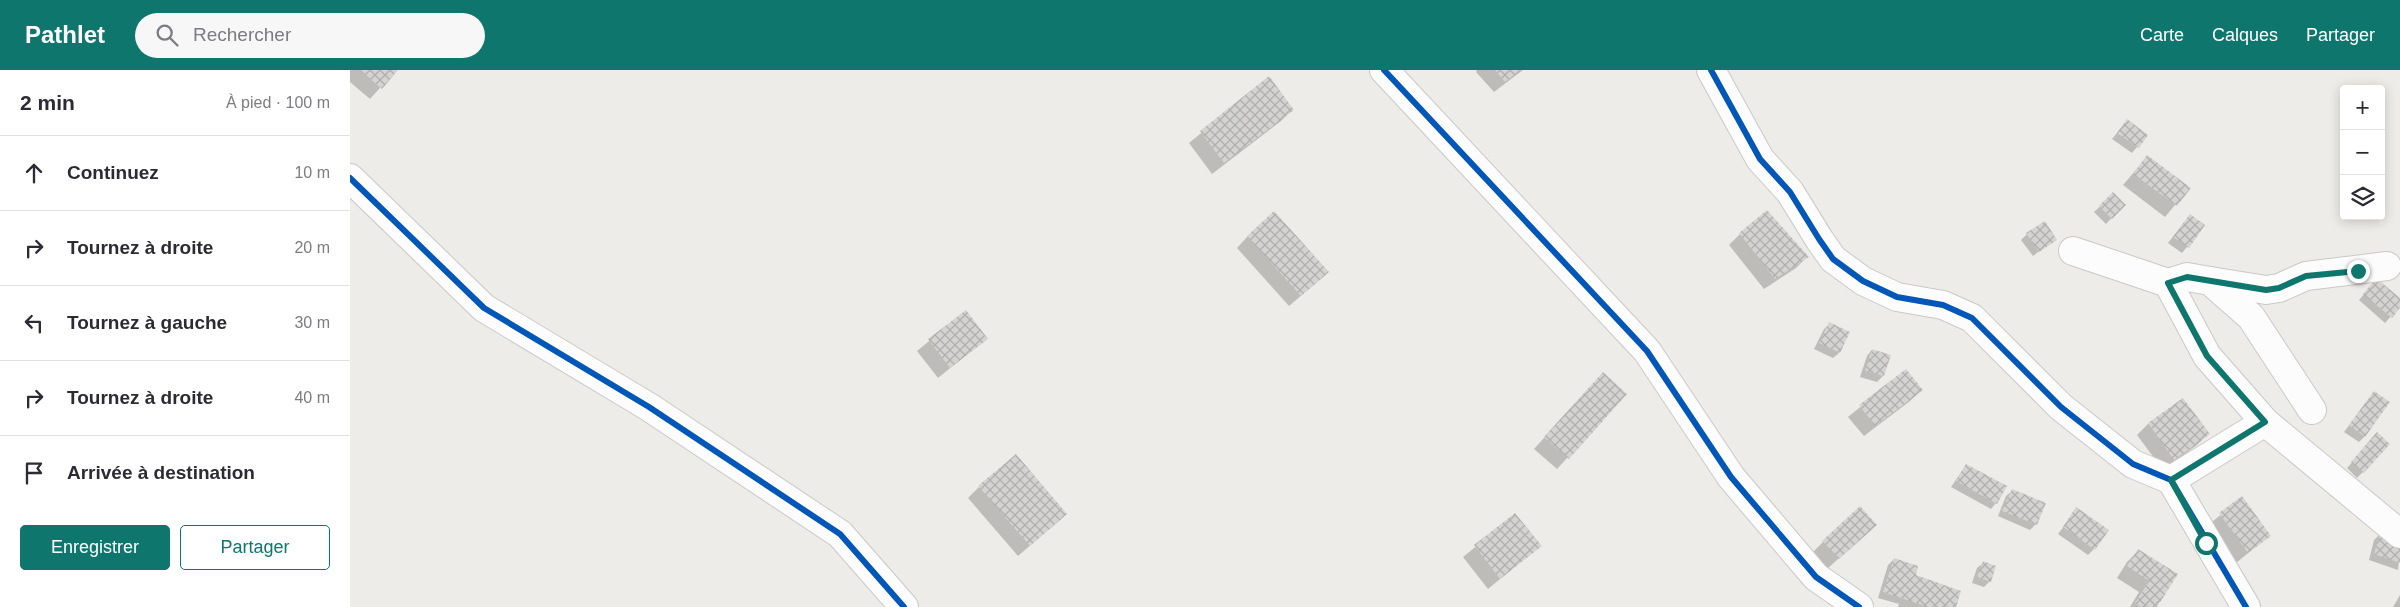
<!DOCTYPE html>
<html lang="fr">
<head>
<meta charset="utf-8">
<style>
  body { margin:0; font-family:Arial,sans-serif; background:#f7f7f7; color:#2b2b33 }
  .controls { position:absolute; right:15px; top:15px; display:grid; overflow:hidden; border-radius:5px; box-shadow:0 2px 12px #0003 }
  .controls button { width:45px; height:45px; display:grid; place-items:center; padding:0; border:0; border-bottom:1px solid #e1e1e2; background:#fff; color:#2b2b33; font:25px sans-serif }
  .stop { position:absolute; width:15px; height:15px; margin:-11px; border:4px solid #0f766e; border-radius:50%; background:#fff }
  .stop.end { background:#0f766e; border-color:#fff; box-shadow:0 1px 5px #0008 }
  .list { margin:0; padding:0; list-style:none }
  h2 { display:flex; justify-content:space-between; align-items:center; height:65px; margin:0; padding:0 20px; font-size:21px }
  h2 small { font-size:16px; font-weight:400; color:#7c7c81 }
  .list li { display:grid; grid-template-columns:32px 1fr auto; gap:15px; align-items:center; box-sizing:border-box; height:75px; padding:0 20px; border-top:1px solid #e1e1e2 }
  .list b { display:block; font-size:19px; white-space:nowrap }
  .list em { font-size:16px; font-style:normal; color:#7c7c81 }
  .actions { display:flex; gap:10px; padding:15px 20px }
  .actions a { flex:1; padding:11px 0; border:1px solid #0f766e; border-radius:5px; text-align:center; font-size:18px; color:#0f766e }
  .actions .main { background:#0f766e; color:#fff }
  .icon { flex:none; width:28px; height:28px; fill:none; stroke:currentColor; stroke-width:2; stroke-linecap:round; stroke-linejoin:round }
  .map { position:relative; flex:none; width:2050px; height:537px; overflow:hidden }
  header { display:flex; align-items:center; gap:30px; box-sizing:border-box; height:70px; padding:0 25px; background:#0f766e; color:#fff }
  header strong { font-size:24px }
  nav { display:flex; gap:28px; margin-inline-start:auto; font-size:18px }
  .search { width:350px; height:45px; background:#f7f7f7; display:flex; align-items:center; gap:12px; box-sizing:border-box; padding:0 18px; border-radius:28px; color:#7c7c81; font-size:19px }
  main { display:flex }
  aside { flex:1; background:#fff }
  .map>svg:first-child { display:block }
  .shadow { fill:#0003 }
  .building { fill:url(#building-cross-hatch) }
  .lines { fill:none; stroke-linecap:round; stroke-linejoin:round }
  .minor-casing { stroke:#c9c9c9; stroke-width:30 }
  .minor { stroke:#fcfcfc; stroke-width:28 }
  .cycleway-casing { stroke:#fff; stroke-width:9 }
  .cycleway { stroke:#0057b8; stroke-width:6 }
  .route { stroke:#0f766e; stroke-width:6 }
</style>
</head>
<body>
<header>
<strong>Pathlet</strong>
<div class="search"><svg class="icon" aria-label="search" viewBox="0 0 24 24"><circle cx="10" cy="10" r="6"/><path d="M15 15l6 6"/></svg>Rechercher</div>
<nav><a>Carte</a><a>Calques</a><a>Partager</a></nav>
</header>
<main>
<aside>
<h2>2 min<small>À pied · 100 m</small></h2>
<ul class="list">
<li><svg class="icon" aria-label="ahead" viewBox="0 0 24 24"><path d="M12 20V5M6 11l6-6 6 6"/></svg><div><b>Continuez</b></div><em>10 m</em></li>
<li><svg class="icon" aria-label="right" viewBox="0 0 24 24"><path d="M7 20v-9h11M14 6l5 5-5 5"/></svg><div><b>Tournez à droite</b></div><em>20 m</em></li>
<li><svg class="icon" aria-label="left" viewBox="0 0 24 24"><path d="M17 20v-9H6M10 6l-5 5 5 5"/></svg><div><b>Tournez à gauche</b></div><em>30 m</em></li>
<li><svg class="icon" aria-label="right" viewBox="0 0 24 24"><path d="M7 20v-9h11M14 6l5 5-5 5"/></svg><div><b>Tournez à droite</b></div><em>40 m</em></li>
<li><svg class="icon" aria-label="arrive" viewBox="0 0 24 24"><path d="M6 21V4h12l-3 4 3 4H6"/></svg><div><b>Arrivée à destination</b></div></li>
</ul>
<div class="actions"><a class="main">Enregistrer</a><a>Partager</a></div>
</aside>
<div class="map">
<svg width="2050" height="537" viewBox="0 0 2050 537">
  <defs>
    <pattern id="building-cross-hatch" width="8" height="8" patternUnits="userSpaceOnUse" patternTransform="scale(1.25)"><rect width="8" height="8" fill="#d4d3d1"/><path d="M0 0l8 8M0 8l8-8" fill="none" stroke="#afafad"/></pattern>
  </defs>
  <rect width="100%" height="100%" fill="#edece8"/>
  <!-- shadow -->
  <g class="shadow">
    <path d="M0,0H46L20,29L0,12Z"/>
    <path d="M1127,0H1173L1144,22L1126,2Z"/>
    <path d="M919,8L942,40L931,51L862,104L839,73Z"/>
    <path d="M1777,51L1797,65L1782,83L1762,69Z"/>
    <path d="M1797,87L1839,118L1815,147L1773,115Z"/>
    <path d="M1763,124L1774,135L1756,154L1744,142Z"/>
    <path d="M1840,145L1854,156L1832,183L1818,173Z"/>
    <path d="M1390,164L1457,187L1446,198L1414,219L1379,175Z"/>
    <path d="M1677,164L1705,169L1683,186L1671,170Z"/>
    <path d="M898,166L966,213L939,236L887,178Z"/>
    <path d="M2021,216L2050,230V236L2035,253L2009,230Z"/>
    <path d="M615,242L636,269L588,308L567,281Z"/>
    <path d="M1480,254L1489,283L1483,288L1464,279L1474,259Z"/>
    <path d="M1522,280L1539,286L1533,306L1527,312L1510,307L1517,286Z"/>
    <path d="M1556,300L1572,320L1560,331L1514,366L1498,347Z"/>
    <path d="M1242,315L1276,324L1207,399L1184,379Z"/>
    <path d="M2024,322L2014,367L2009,372L1994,362Z"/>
    <path d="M1833,329L1858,364L1847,375L1813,400L1787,365L1798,354Z"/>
    <path d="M2022,370L2013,402L2007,408L1997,398Z"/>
    <path d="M1616,395L1646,433L1641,439L1601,417Z"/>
    <path d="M629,417L704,455L668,486L618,428Z"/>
    <path d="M1662,421L1686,454L1680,460L1648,446L1656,426Z"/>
    <path d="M1892,428L1919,466L1886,493L1858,455Z"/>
    <path d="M1727,439L1744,479L1738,485L1708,464Z"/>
    <path d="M1165,445L1190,476L1138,519L1113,487Z"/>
    <path d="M1526,455L1477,499L1462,483L1473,472Z"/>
    <path d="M2030,464L2050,476L2048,500L2019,490L2024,470Z"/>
    <path d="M1789,480L1827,504L1805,537H1780L1789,522L1767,508L1777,492Z"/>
    <path d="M1544,489L1562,510L1604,537H1548L1549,534L1528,528L1538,495Z"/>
    <path d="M1633,493L1640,511L1634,517L1622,513L1627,498Z"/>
    <path d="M2050,525V537H2043Z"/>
  </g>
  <!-- building -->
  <g class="building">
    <path d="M10,0H48L32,19Z"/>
    <path d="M1145,0H1171L1155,12Z"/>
    <path d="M919,6L944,40L874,93L850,61Z"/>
    <path d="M1777,49L1798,65L1789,78L1767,63Z"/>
    <path d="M1797,85L1841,118L1827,136L1783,104Z"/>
    <path d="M1763,122L1776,135L1762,149L1749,136Z"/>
    <path d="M1417,140L1459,187L1425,209L1389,163Z"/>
    <path d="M924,141L979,202L951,226L897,166Z"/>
    <path d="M1840,144L1855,155L1839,178L1823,167Z"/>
    <path d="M1695,151L1707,170L1689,182L1676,163Z"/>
    <path d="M2026,208L2050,228V238L2042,248L2013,224Z"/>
    <path d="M616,240L638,269L600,298L578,269Z"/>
    <path d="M1479,252L1500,262L1490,283L1469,273Z"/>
    <path d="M1522,279L1541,285L1534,306L1515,301Z"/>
    <path d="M1556,299L1573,320L1525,356L1509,335Z"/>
    <path d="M1253,302L1277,324L1219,389L1194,367Z"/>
    <path d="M2024,321L2040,332L2015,367L1999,355Z"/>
    <path d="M1833,328L1860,364L1824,390L1798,353Z"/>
    <path d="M2027,362L2040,374L2014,403L2001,392Z"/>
    <path d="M666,384L717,444L680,476L628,416Z"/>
    <path d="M1616,394L1657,416L1647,434L1606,411Z"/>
    <path d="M1662,419L1696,433L1687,455L1652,441Z"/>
    <path d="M1892,426L1921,466L1898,483L1869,443Z"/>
    <path d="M1510,436L1527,455L1489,489L1472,471Z"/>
    <path d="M1726,437L1759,460L1745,480L1713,457Z"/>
    <path d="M1165,443L1192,476L1150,509L1124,475Z"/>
    <path d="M2030,463L2050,474V493L2024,484Z"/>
    <path d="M1788,479L1828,504L1807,537H1791L1785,533L1799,511L1777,496Z"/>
    <path d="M1544,488L1568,496L1566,505L1611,521L1606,537H1578L1533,522Z"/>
    <path d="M1633,491L1646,496L1641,512L1627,507Z"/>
  </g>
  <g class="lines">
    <defs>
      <g id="minor">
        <path d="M1034,0L1297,281L1381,407L1466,507L1509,537"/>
        <path d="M1361,0L1410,89L1440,122L1469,169L1483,189L1513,211L1547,227L1593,235L1622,248L1711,337L1783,394L1821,410L1896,537"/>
        <path d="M0,108L134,238L299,337L490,464L554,537"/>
        <path d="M1723,181L1818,213L1857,286L1915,352L2050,464"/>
        <path d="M1860,211L1916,220L1929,218L1956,206L2037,196"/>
        <path d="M1818,213L1837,207L1860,211L1901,247L1962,340"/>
        <path d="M1821,410L1915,352"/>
      </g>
    </defs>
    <!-- minor casing -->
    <use href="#minor" class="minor-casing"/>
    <!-- minor -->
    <use href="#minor" class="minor"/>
    <defs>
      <g id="cycleway">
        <path d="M1034,0L1297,281L1381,407L1466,507L1509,537"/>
        <path d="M1361,0L1410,89L1440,122L1469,169L1483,189L1513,211L1547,227L1593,235L1622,248L1711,337L1783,394L1821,410L1896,537"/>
        <path d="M0,108L134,238L299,337L490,464L554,537"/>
      </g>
    </defs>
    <!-- cycleway casing -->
    <use href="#cycleway" class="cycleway-casing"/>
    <!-- cycleway -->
    <use href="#cycleway" class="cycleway"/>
  </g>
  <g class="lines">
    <!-- route -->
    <path class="route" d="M1856,473L1821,410L1915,352L1857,286L1818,213L1837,207L1916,220L1929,218L1956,206L2008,201"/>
  </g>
</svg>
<div class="controls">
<button>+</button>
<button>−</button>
<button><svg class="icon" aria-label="layers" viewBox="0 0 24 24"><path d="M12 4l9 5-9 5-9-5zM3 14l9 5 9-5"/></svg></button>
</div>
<div class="stop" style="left:1856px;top:473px"></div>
<div class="stop end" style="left:2008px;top:201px"></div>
</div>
</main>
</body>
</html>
